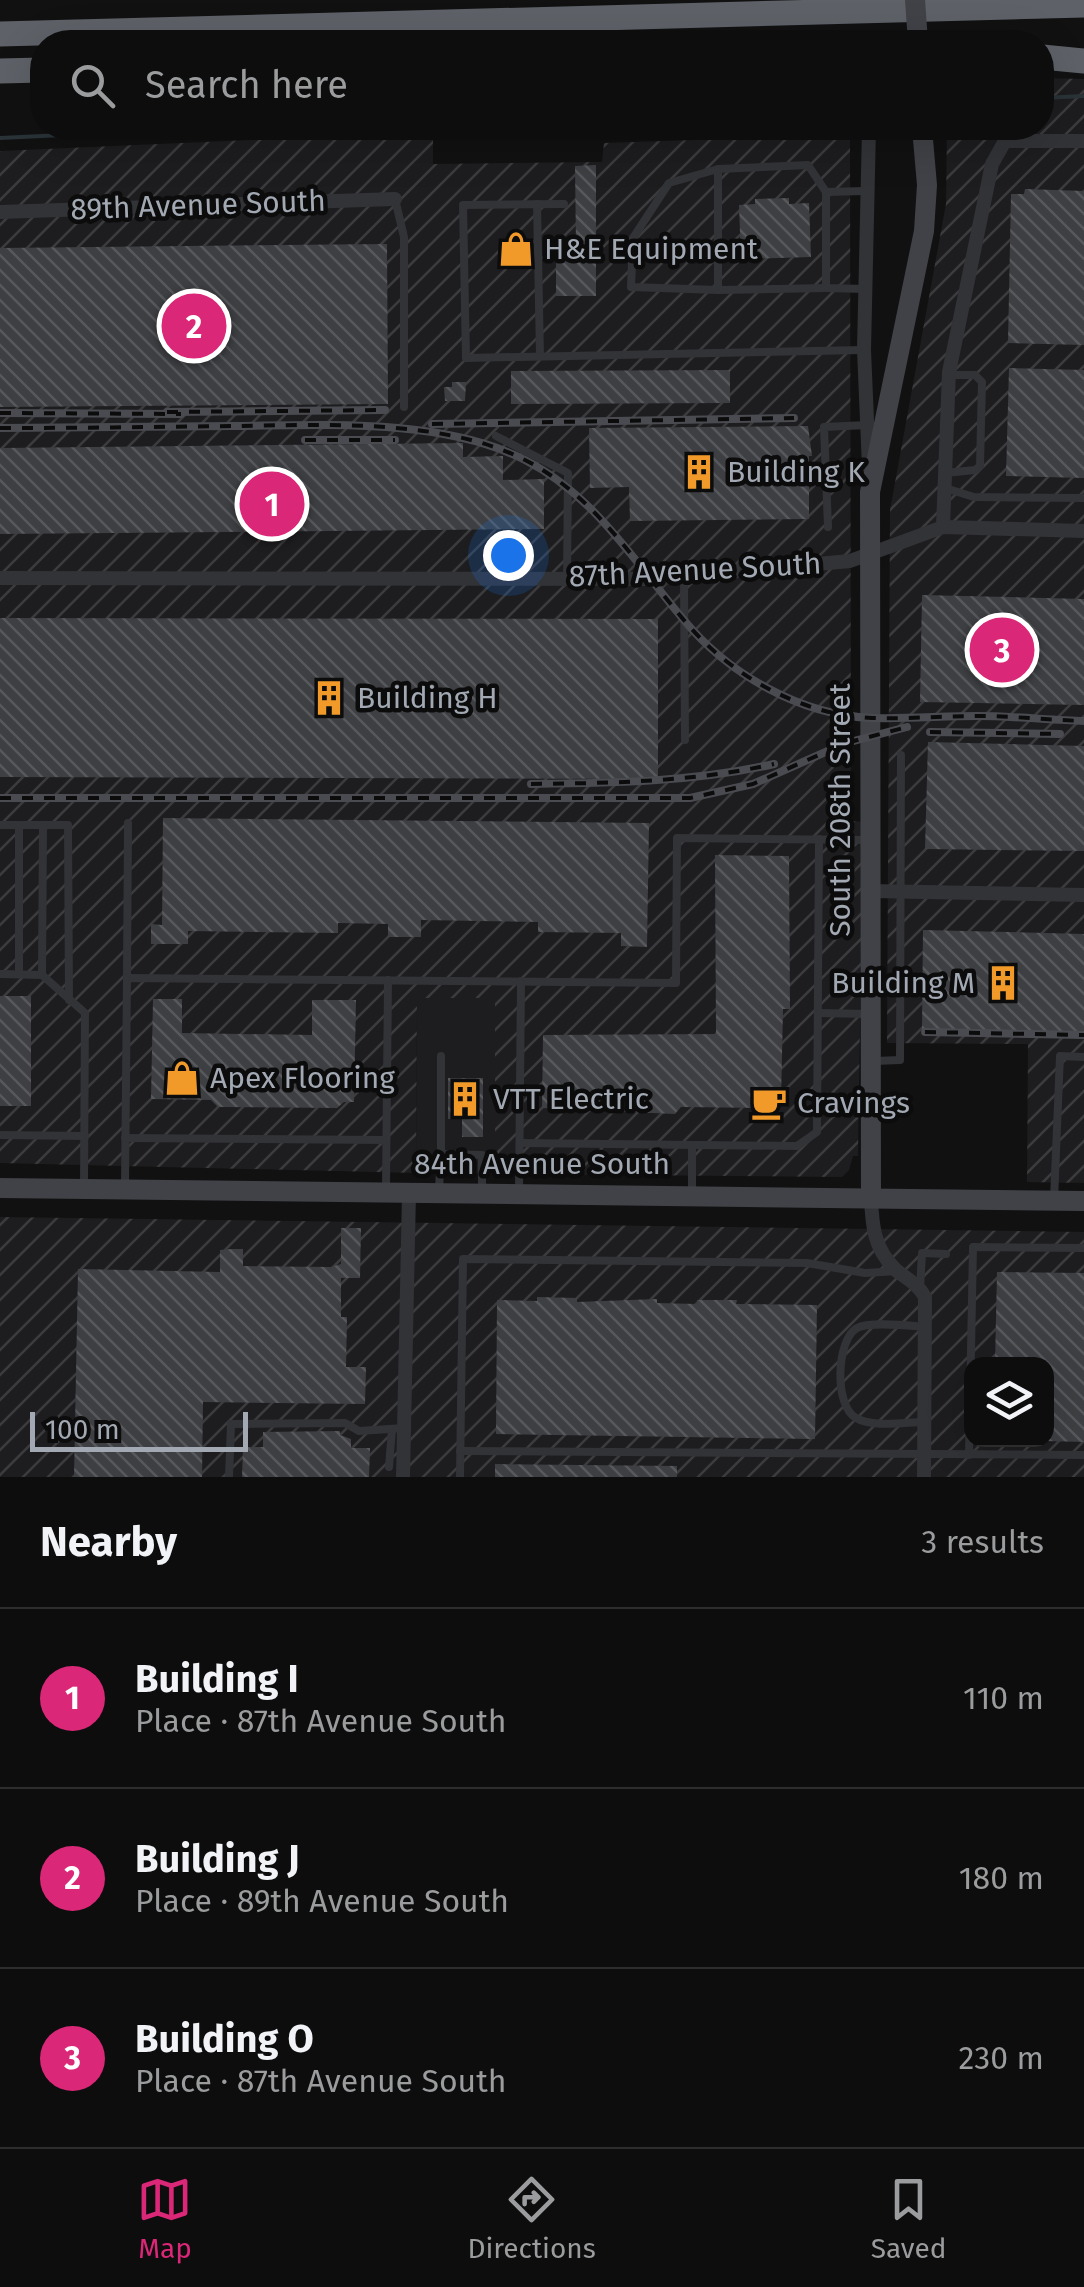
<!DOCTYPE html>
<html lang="en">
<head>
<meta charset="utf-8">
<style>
  body { margin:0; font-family:"Fira Sans",sans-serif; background:#1b1b1c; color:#f1f3f6 }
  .controls { position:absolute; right:30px; bottom:30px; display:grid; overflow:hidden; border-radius:20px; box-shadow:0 10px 40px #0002 }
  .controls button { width:90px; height:90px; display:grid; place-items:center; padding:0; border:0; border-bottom:2px solid #2d2d2e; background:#0d0d0e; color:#f1f3f6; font:50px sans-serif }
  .scale { position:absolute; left:30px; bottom:25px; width:218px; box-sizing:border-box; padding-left:10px; border:5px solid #a2a9b3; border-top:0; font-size:28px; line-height:35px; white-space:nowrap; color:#a2a9b3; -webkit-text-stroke:8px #0c0c0d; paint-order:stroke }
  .you { position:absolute; left:508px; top:555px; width:35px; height:35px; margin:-25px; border:8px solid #fff; border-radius:50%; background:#1a73e8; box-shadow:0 0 0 15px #1a73e833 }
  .badge { display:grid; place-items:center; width:65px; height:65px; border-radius:50%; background:#db2777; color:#fff; font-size:32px; font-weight:700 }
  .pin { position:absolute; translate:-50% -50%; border:5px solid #fff; box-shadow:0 2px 10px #0006 }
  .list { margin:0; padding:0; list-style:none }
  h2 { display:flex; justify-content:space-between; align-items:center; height:130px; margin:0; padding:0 40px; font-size:42px }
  h2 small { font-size:32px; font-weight:400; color:#9a9c9e }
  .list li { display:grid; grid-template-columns:65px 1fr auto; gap:30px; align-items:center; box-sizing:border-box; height:180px; padding:0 40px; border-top:2px solid #2d2d2e }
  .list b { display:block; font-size:38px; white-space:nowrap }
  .list p { margin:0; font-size:32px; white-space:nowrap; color:#9a9c9e }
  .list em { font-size:32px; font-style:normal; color:#9a9c9e }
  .icon { flex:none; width:55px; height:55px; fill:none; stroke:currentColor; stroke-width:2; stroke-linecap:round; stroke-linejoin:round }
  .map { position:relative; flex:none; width:1084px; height:1477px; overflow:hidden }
  .search { position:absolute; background:#0d0d0e; box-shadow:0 10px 40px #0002; left:30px; right:30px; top:30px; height:110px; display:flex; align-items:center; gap:25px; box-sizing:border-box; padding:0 35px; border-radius:40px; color:#9a9c9e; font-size:38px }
  .sheet { height:670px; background:#0d0d0e }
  nav { display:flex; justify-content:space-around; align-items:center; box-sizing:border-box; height:140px; border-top:2px solid #2d2d2e; background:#0d0d0e; font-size:28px; color:#9a9c9e }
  nav a { display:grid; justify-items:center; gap:5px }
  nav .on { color:#db2777 }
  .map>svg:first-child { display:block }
  .built { fill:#1d1d1f }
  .industrial { fill:url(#industrial-furrows); fill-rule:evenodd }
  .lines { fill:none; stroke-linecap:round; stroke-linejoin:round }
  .stream { stroke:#293338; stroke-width:4 }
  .building { fill:url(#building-back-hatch) }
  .lane { stroke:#323337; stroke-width:8 }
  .street { stroke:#323337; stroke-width:14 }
  .secondary { stroke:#404247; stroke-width:20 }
  .highway { stroke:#5e6268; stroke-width:25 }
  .rail-casing { stroke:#494b50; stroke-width:8 }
  .rail { stroke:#0c0c0d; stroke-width:4; stroke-dasharray:11; stroke-linecap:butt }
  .secondary-bridge { stroke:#404247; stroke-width:20 }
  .labels { text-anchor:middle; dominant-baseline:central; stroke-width:9; stroke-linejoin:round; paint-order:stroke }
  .street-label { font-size:30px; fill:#a2a9b3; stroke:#0c0c0d }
  .poi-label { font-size:30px; fill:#a2a9b3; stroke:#0c0c0d; text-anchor:start }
</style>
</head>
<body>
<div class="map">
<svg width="1084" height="1477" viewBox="0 0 1084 1477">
  <defs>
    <pattern id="industrial-furrows" width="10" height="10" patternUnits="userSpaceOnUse" patternTransform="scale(2.5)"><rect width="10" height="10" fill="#1d1d1f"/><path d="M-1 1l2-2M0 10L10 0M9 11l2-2" fill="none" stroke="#3b3b3d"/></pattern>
    <pattern id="building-back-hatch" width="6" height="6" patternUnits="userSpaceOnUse" patternTransform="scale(2.5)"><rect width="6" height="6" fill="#3d3f42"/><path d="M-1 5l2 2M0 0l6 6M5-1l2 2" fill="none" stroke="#56585b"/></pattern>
  </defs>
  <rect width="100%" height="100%" fill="#111112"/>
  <!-- built -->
  <path class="built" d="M417,998H496L495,1174L416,1173Z"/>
  <!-- industrial -->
  <g class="industrial">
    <path d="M1042,78L1084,79V1183L1027,1182L1028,1044L887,1043L890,510L946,204L947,128H1042Z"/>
    <path d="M433,132V164L602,162L604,143L850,135L851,821L863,822L858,1156H853L849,1170L842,1177L495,1174V998H417L416,1173L0,1163V151Z"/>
    <path d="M0,1217L1084,1232V1477H0ZM972,1364H1046V1440H972Z"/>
  </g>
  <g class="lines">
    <!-- stream -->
    <g class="stream">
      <path d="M1042,98L1084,96"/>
      <path d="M0,138L210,128"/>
    </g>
  </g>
  <!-- building -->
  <g class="building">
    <path d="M596,165V296H556V246H576L575,166Z"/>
    <path d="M1025,189L1084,191V345L1008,343L1011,194H1024Z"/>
    <path d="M789,198V204L809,203L811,257L741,259L739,205L755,204V199Z"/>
    <path d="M387,244L388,404L0,407V248Z"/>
    <path d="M1009,368L1084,370V478L1006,476Z"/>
    <path d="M730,370V403L511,404V371Z"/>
    <path d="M452,382H466L465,401H445L444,387H452Z"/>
    <path d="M808,426L812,456H809V519L630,521L629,487L590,488L589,428Z"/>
    <path d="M463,443V457L503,456V480L544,479V529L0,534V448Z"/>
    <path d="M922,595L1084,599V705L920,702Z"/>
    <path d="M0,618L658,619V779L0,777Z"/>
    <path d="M928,742L1084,746V851L925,849Z"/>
    <path d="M163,818L649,823L647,947L621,946V933L538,932V922L421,920V937H388V924L338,923V933L188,931V944H151V924L162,925Z"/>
    <path d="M715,855L789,856L790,1009H783L781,1102H771L765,1108L681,1107L675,1114L542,1108L543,1035L716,1034Z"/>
    <path d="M923,930L1084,934V1033L922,1030Z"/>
    <rect x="0" y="996" width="31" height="110"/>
    <path d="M153,999H182V1033L312,1035V1000H356L354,1102H344L337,1108L218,1107L211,1100L151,1099Z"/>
    <path d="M448,1078H483V1137H462V1119H448Z"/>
    <path d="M341,1228H361L360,1278H341V1317H347L346,1367H366L365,1404L203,1402L202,1477H74L78,1269L220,1272V1250L232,1249H243V1266L331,1267L341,1264Z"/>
    <path d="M997,1272L1084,1273V1442L1046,1441V1364H995Z"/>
    <path d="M537,1297L577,1298V1302L657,1299V1303L697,1304V1300H737L736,1304L817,1305L815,1439L496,1434L497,1300L537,1301Z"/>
    <path d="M340,1431V1435L351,1439V1448H370L369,1477H242L243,1447H263V1432Z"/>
    <path d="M495,1464L677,1466V1477H495Z"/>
  </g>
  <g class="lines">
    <!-- lane -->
    <g class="lane">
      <path d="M718,169L669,183L633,238L631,287L718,290"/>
      <path d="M395,199L404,237V407"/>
      <path d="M537,204L540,356"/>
      <path d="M564,204L463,205L466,358L864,350"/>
      <path d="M826,288L718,290V169L808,165L826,192"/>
      <path d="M865,289L826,288V192L865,191"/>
      <path d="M496,436L568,473L567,579"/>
      <path d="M945,473L975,470L980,466L982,382L975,375H949"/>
      <path d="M945,488L974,497L1084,498"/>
      <path d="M828,527L824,427L867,425"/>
      <path d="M684,576L685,740"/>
      <path d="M0,825H68L69,1000"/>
      <path d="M19,972V825"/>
      <path d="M0,974L42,975L85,1013L84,1185"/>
      <path d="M42,975L43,825"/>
      <path d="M127,978L128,823"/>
      <path d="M818,1013L868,1014"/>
      <path d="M875,1061L900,1060L901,755"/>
      <path d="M0,1135L85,1136"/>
      <path d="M125,1138L386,1140"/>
      <path d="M520,1143L797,1146L817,1132L819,839"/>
      <path d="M441,1154V1056"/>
      <path d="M125,1186L127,978L676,983L677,838L870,840"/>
      <path d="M386,1188L388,980"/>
      <path d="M439,1189L441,1154L482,1155V1194"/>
      <path d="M519,1194L521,981"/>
      <path d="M692,1195V1145"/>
      <path d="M1054,1200L1060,1056L1084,1057"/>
      <path d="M920,1289L922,1253L946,1254"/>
      <path d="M925,1422C906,1422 873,1428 856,1418C834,1406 836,1340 857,1328C870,1321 911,1326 927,1327"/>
      <path d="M460,1451L1084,1455"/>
      <path d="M969,1455L973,1247L1084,1248"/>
      <path d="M389,1467L392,1429"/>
      <path d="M229,1477L231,1424L345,1423L359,1431L404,1428"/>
      <path d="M460,1477L463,1259L807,1263L865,1273L898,1271"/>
    </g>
    <!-- street -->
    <g class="street">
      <path d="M869,128L864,350L869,467"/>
      <path d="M0,212L395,199"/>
      <path d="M943,527L949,372L992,164L1005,141H1084"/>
      <path d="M0,578L651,579L850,561L943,527L1084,531"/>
      <path d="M870,891L1084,895"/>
      <path d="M871,1197C872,1226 874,1249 896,1270C907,1279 918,1284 925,1297L924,1477"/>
      <path d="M403,1477L409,1193"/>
    </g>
    <!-- secondary -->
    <g class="secondary">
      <path d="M0,1188L1084,1201"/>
      <path d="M871,1197L870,492L924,231L927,185L922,128"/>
    </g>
    <!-- highway -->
    <g class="highway">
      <path d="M0,34L1084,5"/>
      <path d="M1042,57L1084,61"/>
      <path d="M0,71L42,70"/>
    </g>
    <defs>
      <g id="rail">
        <path d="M167,412L385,410"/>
        <path d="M0,413L181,414"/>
        <path d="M432,424L794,418"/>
        <path d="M0,428C78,428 156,427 234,426C324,425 443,418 525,460C594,495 635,562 683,619C729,675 800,715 872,718C908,719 943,716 978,716C1013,716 1049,720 1084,721"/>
        <path d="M305,440H395"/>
        <path d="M930,732L1060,734"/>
        <path d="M531,784C613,783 694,782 774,764"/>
        <path d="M0,798H690L753,784L846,743L907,727"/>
        <path d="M925,1032L1084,1035"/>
      </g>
    </defs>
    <!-- rail casing -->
    <use href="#rail" class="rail-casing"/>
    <!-- rail -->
    <use href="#rail" class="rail"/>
    <!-- secondary-bridge -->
    <path class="secondary-bridge" d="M915,0L918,42"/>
  </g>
  <!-- icons -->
  <defs>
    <symbol id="shop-bare" viewBox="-9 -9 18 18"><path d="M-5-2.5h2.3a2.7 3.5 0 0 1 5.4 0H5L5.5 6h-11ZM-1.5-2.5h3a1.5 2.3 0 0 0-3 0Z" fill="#f19a2a" stroke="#0c0c0d" stroke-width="2.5" paint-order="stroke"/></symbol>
    <symbol id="building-bare" viewBox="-9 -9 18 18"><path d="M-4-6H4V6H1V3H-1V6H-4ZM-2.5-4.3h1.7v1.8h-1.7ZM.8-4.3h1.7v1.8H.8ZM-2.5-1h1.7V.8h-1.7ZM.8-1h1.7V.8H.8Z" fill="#f19a2a" stroke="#0c0c0d" stroke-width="2.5" paint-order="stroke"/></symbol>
    <symbol id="cafe-bare" viewBox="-9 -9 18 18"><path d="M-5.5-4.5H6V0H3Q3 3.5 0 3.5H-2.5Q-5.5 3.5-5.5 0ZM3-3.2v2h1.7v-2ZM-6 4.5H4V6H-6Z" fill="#f19a2a" stroke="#0c0c0d" stroke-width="2.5" paint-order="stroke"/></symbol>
  </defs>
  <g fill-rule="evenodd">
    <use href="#shop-bare" x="491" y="224" width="50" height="50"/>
    <use href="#building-bare" x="674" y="447" width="50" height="50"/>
    <use href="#building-bare" x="304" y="673" width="50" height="50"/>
    <use href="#building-bare" x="978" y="958" width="50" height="50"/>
    <use href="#shop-bare" x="157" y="1053" width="50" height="50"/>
    <use href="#building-bare" x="440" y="1074" width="50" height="50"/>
    <use href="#cafe-bare" x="744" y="1078" width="50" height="50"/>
  </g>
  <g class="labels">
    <!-- street labels -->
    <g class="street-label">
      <text transform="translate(198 205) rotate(-2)">89th Avenue South</text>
      <text transform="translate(695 570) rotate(-3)">87th Avenue South</text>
      <text transform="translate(840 810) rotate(-90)">South 208th Street</text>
      <text x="542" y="1164">84th Avenue South</text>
    </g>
    <!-- poi labels -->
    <g class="poi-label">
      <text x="544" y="249">H&amp;E Equipment</text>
      <text x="727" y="472">Building K</text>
      <text x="357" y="698">Building H</text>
      <text x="975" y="983" text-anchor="end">Building M</text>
      <text x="210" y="1078">Apex Flooring</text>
      <text x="493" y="1099">VTT Electric</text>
      <text x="797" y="1103">Cravings</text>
    </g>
  </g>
</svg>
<div class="controls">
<button><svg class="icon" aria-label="layers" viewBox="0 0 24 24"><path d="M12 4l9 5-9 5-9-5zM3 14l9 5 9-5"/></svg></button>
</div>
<div class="scale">100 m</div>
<div class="you"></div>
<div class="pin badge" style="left:272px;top:504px">1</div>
<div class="pin badge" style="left:194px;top:326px">2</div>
<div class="pin badge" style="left:1002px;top:650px">3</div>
<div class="search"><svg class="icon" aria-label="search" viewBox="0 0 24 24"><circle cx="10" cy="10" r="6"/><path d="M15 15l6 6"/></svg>Search here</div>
</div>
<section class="sheet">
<h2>Nearby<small>3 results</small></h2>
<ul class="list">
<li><span class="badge">1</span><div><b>Building I</b><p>Place · 87th Avenue South</p></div><em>110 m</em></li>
<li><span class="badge">2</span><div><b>Building J</b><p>Place · 89th Avenue South</p></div><em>180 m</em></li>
<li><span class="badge">3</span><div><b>Building O</b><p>Place · 87th Avenue South</p></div><em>230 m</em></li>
</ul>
</section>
<nav>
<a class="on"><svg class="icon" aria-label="map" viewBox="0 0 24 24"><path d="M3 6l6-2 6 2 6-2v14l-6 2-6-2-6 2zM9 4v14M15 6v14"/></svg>Map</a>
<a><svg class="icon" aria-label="directions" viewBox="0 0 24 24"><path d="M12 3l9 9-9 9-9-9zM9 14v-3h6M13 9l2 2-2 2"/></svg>Directions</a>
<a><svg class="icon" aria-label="saved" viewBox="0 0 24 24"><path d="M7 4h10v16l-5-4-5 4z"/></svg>Saved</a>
</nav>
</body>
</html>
